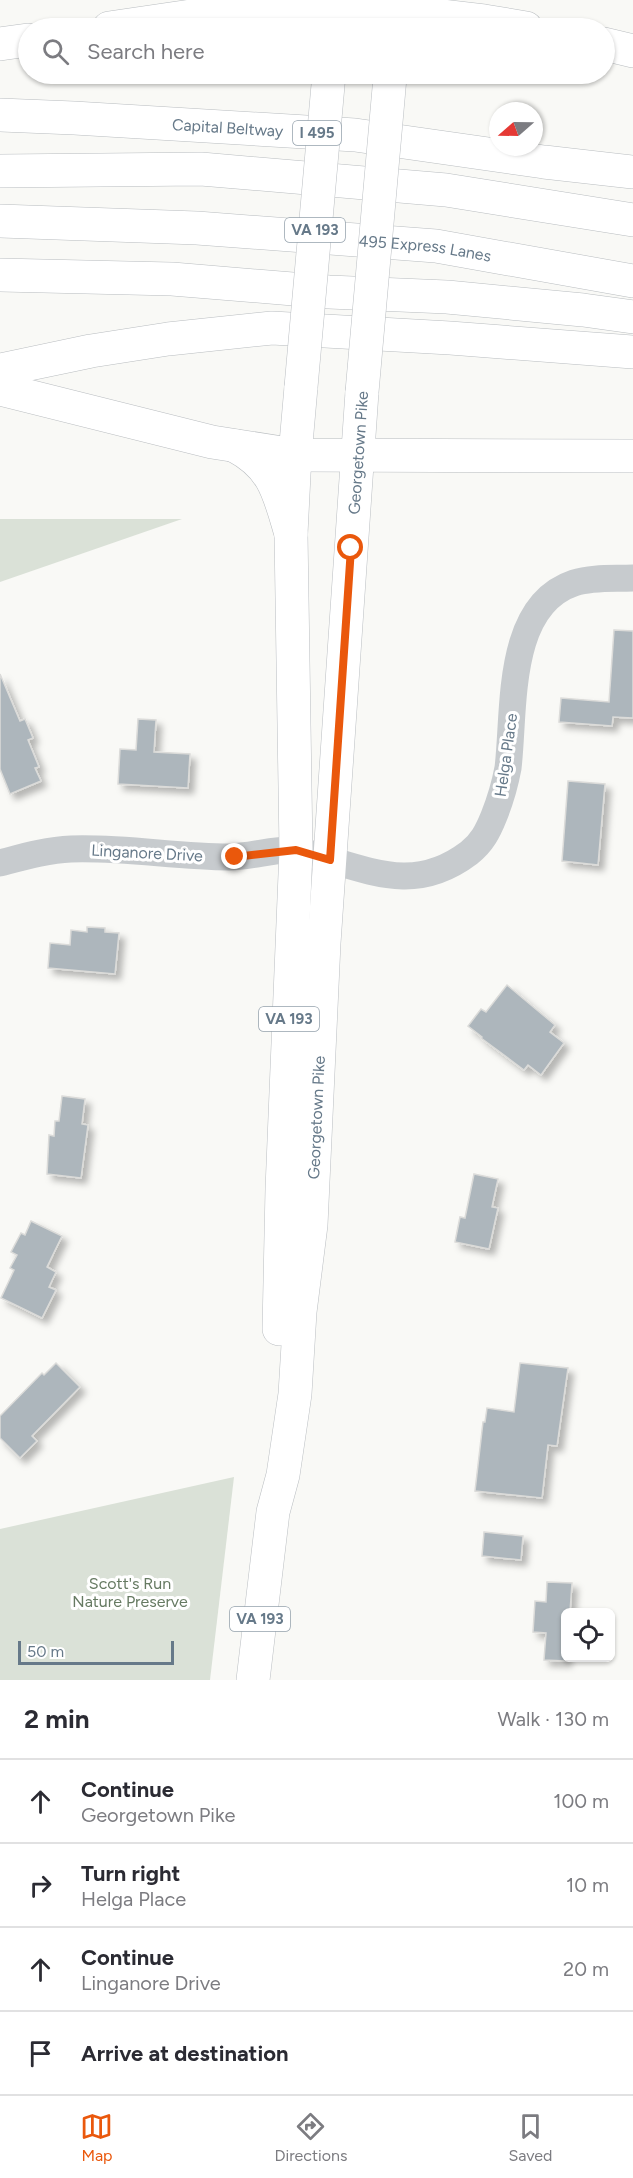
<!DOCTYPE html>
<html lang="en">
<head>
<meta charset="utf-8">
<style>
  body { margin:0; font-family:Figtree,sans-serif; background:#f7f7f7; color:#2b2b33 }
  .controls { position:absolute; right:18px; bottom:18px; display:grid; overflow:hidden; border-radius:9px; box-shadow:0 2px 4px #0004 }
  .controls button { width:54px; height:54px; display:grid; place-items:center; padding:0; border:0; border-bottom:2px solid #e1e1e2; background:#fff; color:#2b2b33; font:30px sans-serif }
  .compass { position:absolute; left:489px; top:102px; width:54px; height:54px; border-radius:50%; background:#fff; box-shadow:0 2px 4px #0004; rotate:250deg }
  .scale { position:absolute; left:18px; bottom:15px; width:156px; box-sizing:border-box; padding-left:6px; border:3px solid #667989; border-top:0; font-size:16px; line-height:21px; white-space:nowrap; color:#667989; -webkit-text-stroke:4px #fff; paint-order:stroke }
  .stop { position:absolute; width:18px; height:18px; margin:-14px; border:4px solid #ea580c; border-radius:50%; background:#fff }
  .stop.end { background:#ea580c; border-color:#fff; box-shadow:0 2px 6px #0008 }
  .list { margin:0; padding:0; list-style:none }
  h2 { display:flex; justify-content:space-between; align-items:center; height:78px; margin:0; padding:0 24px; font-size:26px }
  h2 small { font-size:20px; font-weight:400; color:#7c7c81 }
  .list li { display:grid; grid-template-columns:39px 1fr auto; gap:18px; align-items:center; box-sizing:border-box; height:84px; padding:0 24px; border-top:2px solid #e1e1e2 }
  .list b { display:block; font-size:22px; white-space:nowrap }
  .list p { margin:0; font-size:20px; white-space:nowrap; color:#7c7c81 }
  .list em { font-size:20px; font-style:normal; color:#7c7c81 }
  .icon { flex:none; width:33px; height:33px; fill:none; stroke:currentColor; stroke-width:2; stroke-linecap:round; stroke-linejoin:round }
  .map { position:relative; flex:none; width:633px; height:1680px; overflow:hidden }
  .search { position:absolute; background:#fff; box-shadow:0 2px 4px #0004; left:18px; right:18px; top:18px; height:66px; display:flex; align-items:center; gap:15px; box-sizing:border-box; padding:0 21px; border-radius:33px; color:#7c7c81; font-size:22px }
  .sheet { height:414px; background:#fff }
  nav { display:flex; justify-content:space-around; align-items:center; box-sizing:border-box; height:84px; border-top:2px solid #e1e1e2; background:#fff; font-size:16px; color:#7c7c81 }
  nav a { display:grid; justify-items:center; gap:3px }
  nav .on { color:#ea580c }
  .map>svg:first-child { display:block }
  .green { fill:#dae1d7 }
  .building { fill:#adb6bc; stroke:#dbdbd9; stroke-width:1.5; filter:url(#shadow) }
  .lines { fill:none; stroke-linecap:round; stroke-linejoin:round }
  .major-casing { stroke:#babec2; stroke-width:34 }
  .highway-casing { stroke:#b9bdc0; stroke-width:34 }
  .minor { stroke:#c7cbce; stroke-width:27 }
  .major { stroke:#fff; stroke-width:33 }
  .highway { stroke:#fff; stroke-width:33 }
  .major-bridge-casing { stroke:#babec2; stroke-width:34; stroke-linecap:butt }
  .major-bridge { stroke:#fff; stroke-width:33 }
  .route { stroke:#ea580c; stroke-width:8 }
  .labels { text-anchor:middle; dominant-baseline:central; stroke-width:6; stroke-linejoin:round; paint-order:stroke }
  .shield { fill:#fff; stroke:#94a1ac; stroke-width:1.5 }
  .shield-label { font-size:15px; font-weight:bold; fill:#667989 }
  .street-label { font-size:16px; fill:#667989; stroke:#fff }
  .park-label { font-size:16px; fill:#667a62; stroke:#fff }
</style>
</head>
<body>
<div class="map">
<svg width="633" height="1680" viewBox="0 0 633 1680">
  <defs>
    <filter id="shadow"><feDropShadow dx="5.5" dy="5.5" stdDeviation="3" flood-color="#0004"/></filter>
  </defs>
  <rect width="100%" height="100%" fill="#f9f9f6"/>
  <!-- green -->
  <g class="green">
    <path d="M0,519H182L0,582Z"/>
    <path d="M234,1477L210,1680H0V1529Z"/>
  </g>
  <!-- building -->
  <g class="building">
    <path d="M614,630L633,631V718L613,717L612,726L559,722L561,698L609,702Z"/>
    <path d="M0,674L20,721L25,719L33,738L28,740L39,767L35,768L41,781L10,794L0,769Z"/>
    <path d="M138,719L156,720L154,752L190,754L188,788L118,784L120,749L136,750Z"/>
    <path d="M568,781L605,784L598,865L562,861Z"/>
    <path d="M87,927L105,928V932L119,933L115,974L48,968L50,943L70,945L71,930L87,932Z"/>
    <path d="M507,985L555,1025L550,1032L564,1043L541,1075L528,1065L524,1070L481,1038L482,1037L468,1026L481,1009L486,1012Z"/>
    <path d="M62,1096L85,1099L82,1124L88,1125L81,1178L47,1174L49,1135L54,1136L55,1121H59Z"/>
    <path d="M474,1174L498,1179L492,1207L498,1208L489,1249L455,1242L460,1217L465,1218Z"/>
    <path d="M31,1221L62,1236L47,1267L56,1272L49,1287L56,1290L42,1318L1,1298L14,1270L10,1268L17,1255L11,1252L21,1233L25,1235Z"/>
    <path d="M56,1363L80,1387L32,1436L37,1441L20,1458L0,1438V1416L42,1373L44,1375Z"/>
    <path d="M520,1363L568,1368L557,1446L548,1445L542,1498L475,1491L483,1422H485L487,1408L514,1412Z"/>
    <path d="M484,1532L523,1536L521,1560L482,1556Z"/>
    <path d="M547,1582L572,1583L570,1612H566V1661L544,1660L546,1633L533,1632L535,1601L546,1602Z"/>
  </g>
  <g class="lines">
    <defs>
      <g id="major">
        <path d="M332,28L334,0"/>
        <path d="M279,1329L282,1189L296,850L291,534L295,455L301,387"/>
        <path id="s1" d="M253,1680L273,1512L283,1475L295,1394L300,1312L311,1225L324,943L362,392"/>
      </g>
      <g id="highway">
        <path d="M109,28L267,5L334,3L484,21L526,28"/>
        <path d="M0,44L28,40"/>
        <path d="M604,44L633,51"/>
        <path id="s2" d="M0,115L74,118L355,135L544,162L633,172"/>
        <path d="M0,171L201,169L446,190L633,220"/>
        <path id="s3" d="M0,221L197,228L436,246L633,281"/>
        <path d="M0,275L172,279L329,292L447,297L583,310L633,317"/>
        <path d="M0,370L91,351L168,339L272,328L450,338L633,352"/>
        <path d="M0,389L212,442L295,455L633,456"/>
        <path d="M235,446C275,467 279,494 291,534"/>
      </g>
    </defs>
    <!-- major casing -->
    <use href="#major" class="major-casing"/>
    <!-- highway casing -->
    <use href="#highway" class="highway-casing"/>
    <!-- minor -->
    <path class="minor" d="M0,863C23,857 47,850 71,849C124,847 177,857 229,857C250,857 278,848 297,850C307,852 318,856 327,859C380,875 420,890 469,853C482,843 488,831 494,816C500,801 505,784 508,768C515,711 505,606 574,583C593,577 614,579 633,578"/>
    <!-- major -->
    <use href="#major" class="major"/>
    <!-- highway -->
    <use href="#highway" class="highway"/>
    <defs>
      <g id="major-bridge">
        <path d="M301,387L329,74"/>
        <path d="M362,392L390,77"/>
      </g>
    </defs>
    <!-- major-bridge casing -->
    <use href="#major-bridge" class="major-bridge-casing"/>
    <!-- major-bridge -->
    <use href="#major-bridge" class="major-bridge"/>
  </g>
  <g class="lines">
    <!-- route -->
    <path class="route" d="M235,857L296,850L330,860L351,548"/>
  </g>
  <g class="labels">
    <!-- shield labels -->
    <g class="shield">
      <rect x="293" y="121" width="48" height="24" rx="4.5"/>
      <rect x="285" y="218" width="60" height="24" rx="4.5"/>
      <rect x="259" y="1007" width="60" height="24" rx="4.5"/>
      <rect x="230" y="1607" width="60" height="24" rx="4.5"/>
    </g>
    <g class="shield-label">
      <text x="317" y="133">I 495</text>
      <text x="315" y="230">VA 193</text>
      <text x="289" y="1019">VA 193</text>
      <text x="260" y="1619">VA 193</text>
    </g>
    <!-- street labels -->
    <g class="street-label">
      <text stroke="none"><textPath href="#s2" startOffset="228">Capital Beltway</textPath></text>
      <text stroke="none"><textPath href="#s3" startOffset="426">495 Express Lanes</textPath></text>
      <text stroke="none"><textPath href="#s1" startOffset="1233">Georgetown Pike</textPath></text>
      <text transform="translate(506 755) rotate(-82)">Helga Place</text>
      <text transform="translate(147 853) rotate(3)">Linganore Drive</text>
      <text stroke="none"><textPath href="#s1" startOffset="567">Georgetown Pike</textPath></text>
    </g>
    <!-- park labels -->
    <g class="park-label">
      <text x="130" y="1583">Scott's Run<tspan x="130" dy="18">Nature Preserve</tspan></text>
    </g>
  </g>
</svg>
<div class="controls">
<button><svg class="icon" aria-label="locate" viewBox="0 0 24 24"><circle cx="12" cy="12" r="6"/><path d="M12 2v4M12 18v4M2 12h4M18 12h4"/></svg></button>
</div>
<svg class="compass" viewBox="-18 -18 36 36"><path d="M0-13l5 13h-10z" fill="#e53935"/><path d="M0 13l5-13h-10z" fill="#7c7c81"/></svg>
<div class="scale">50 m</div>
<div class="stop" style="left:351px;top:548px"></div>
<div class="stop end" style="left:235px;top:857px"></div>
<div class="search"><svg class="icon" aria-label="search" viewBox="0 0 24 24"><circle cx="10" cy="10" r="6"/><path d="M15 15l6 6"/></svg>Search here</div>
</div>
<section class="sheet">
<h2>2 min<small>Walk · 130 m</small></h2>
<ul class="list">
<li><svg class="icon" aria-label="ahead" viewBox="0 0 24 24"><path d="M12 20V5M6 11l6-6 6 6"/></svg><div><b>Continue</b><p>Georgetown Pike</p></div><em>100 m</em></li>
<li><svg class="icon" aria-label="right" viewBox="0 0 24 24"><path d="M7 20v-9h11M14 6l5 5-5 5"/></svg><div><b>Turn right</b><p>Helga Place</p></div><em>10 m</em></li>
<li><svg class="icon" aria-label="ahead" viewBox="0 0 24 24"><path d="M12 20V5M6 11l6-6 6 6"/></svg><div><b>Continue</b><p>Linganore Drive</p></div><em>20 m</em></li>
<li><svg class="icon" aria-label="arrive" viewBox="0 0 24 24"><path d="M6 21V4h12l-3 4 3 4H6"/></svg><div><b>Arrive at destination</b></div></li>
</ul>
</section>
<nav>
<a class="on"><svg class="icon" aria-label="map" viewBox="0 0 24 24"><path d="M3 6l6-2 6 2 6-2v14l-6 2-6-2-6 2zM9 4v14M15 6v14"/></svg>Map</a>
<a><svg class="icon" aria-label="directions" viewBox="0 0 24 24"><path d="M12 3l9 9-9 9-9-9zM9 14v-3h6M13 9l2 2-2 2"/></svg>Directions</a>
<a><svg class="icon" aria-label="saved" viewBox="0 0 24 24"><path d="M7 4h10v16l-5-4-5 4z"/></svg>Saved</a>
</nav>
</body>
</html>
